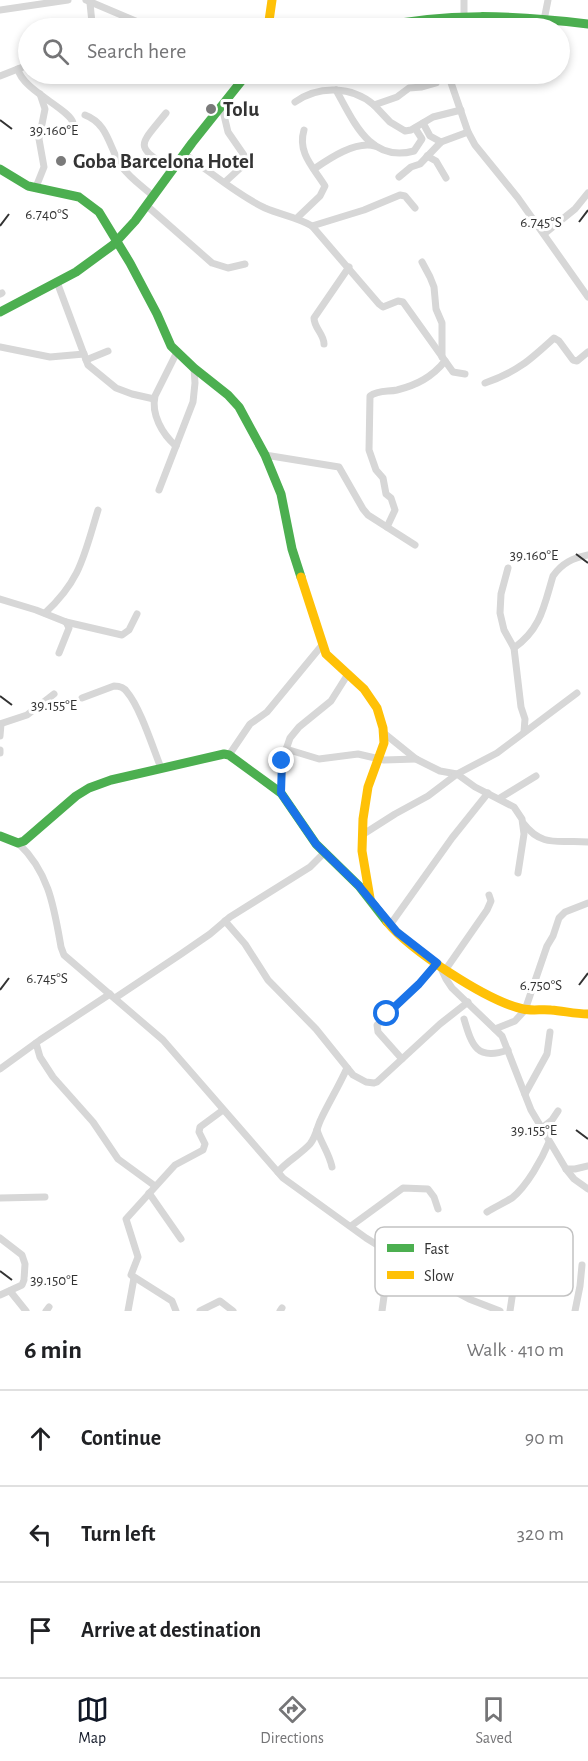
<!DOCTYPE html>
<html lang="en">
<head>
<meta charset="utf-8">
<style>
  body { margin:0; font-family:"Alegreya Sans",sans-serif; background:#f6f6f6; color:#202124 }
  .stop { position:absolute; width:18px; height:18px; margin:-14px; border:4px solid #1a73e8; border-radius:50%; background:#fff }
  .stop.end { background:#1a73e8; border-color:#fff; box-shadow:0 2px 6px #0008 }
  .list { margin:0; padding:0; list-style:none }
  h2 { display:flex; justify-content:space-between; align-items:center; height:78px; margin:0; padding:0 24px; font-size:26px }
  h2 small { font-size:20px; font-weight:400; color:#757577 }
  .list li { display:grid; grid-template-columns:39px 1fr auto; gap:18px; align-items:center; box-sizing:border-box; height:96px; padding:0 24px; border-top:2px solid #e0e0e0 }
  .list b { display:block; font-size:22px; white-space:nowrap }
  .list em { font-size:20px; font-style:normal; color:#757577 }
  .icon { flex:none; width:33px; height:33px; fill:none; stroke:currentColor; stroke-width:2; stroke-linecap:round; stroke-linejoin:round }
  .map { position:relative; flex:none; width:588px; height:1311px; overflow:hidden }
  .search { position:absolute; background:#fff; box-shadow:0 3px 9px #0003; left:18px; right:18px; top:18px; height:66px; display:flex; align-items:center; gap:15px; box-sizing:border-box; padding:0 21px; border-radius:33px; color:#757577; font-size:22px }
  .sheet { height:366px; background:#fff }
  nav { display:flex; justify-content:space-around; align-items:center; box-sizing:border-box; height:84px; border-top:2px solid #e0e0e0; background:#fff; font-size:16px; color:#757577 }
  nav a { display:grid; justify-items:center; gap:3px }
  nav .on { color:#111827 }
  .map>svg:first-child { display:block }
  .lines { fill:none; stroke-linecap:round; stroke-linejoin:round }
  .street { stroke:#d7d7d7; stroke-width:7 }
  .fast { stroke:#4caf50; stroke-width:9 }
  .slow { stroke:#ffc107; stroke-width:9 }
  .route { stroke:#1a73e8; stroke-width:8 }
  .ticks { fill:none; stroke:#333; stroke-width:2 }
  .poi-dot { fill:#7a7a7a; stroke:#fff; stroke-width:2 }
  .labels { text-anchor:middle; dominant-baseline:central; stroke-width:6; stroke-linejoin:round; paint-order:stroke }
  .poi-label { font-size:21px; font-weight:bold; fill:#333; stroke:#fff; text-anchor:start }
  .key { fill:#fff; stroke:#c2c2c2; stroke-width:1.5 }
  .key-label { font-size:16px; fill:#333 }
  .ticks-label { font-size:15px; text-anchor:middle; fill:#333; stroke:#fff; stroke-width:6; stroke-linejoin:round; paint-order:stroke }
</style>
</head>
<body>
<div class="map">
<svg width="588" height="1311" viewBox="0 0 588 1311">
  <rect width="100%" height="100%" fill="#fff"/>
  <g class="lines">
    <!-- street -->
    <g class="street">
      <path d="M86,0L152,28"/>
      <path d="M90,3L92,23L91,28"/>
      <path d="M0,10L68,0"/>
      <path d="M464,16V0"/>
      <path d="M544,20L548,0"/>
      <path d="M18,69C22,90 70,109 73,123L70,128"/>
      <path d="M448,74L468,132L475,145L518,198L588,297"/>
      <path d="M0,76L28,65"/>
      <path d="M336,90C354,122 370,163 414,151L422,139L415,128"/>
      <path d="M295,102C319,85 352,86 374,105L397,97L409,88L422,87L436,83"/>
      <path d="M374,105L390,122L405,131L411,130L433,117L461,110"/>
      <path d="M222,107L228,132L248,161L225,182"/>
      <path d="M166,113C138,148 134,144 172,171"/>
      <path d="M85,115C109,124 109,149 122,167C130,178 143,187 153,196"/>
      <path d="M423,123L430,136L441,142"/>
      <path d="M184,154C210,171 237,195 265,208C281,215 297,217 312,226L379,304L383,307L398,301L403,302L453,372L465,374"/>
      <path d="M427,156L436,161L446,178"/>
      <path d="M314,169C330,158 355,141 375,146"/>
      <path d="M399,177L411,167L420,164L441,142L468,132"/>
      <path d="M36,187L44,167L39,139L45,109L40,94"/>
      <path d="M146,205L212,263L228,268L245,264"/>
      <path d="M298,217L320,196L325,186C314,168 297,153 304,130"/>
      <path d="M312,226L364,210L400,195L405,196L415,208"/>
      <path d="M544,234L575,209L588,193"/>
      <path d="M422,262L430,277L434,287L436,309L442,323V357"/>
      <path d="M57,282L88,365L116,388L132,394L154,399"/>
      <path d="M0,294L2,293"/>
      <path d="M324,344C324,334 314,328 314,318L349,267"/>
      <path d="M0,347L50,357L84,354"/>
      <path d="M86,360L108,351"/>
      <path d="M485,383C517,372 530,360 554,338L559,341L573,360L577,361L588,352"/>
      <path d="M176,446C162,434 151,414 155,396L177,352"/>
      <path d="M265,455L339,467L363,509L368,515L415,545"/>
      <path d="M159,490L193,402L195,383L194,368"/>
      <path d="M387,527L395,510L391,498L386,494L383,478L376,470L369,450L370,396C378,390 388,392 397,390C417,385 432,377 445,361"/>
      <path d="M508,568L501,594L500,613L504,630L514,648L521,707L525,719L524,732"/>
      <path d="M0,599L36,610L66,622L69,628L59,653"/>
      <path d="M45,613C81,580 84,555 98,510"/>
      <path d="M66,622L122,635L129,630L137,614"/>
      <path d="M514,648C541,629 544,606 553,576C562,563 573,558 588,555"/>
      <path d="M82,698L114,686C120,686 124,687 127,692C140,707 153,748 161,768"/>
      <path d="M0,724L27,715L54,694"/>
      <path d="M385,734L416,759L440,771L457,774L475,787L514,807L522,819L524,834L518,873"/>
      <path d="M0,736L1,724"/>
      <path d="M286,749L319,759L358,754L384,760L416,759"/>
      <path d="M0,750V753"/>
      <path d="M229,755L250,724L267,712L323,644"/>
      <path d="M281,793L282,761L290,738L299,727L331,701L348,674"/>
      <path d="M500,798L536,776"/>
      <path d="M523,823C543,849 560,839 588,842"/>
      <path d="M362,835L395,814L428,796L457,774L497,753L577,693"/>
      <path d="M18,843C49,872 54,907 61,947L64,955L163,1040L283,1178L366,1238L439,1283L469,1299L500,1311"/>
      <path d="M225,921L245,944L268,980L316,1029L353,1075L366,1082L374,1083L377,1082L440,1024L468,1002"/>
      <path d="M390,925L452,838L488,793"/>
      <path d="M439,964L446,979L452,988L502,1036L531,1110L566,1169L574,1179L588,1189"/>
      <path d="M446,969L487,910L491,901L489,895"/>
      <path d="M115,998L181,954L210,934L230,917L310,867L324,853"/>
      <path d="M464,1019C472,1046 477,1061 508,1050"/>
      <path d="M495,1029L515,1021L525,1010L547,946L553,936L559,918L565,912L588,903"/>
      <path d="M36,1043L40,1057L53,1077L93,1122L118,1159L155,1186"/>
      <path d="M402,1059L378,1032L377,1025L419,984L437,963"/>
      <path d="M0,1069L40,1040L110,994"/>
      <path d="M525,1094L547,1054L550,1032"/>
      <path d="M542,1128L552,1120L558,1111"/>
      <path d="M317,1130C321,1143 329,1153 332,1167"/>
      <path d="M566,1169H575L588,1166"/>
      <path d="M278,1172C287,1161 300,1155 310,1144C316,1137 317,1127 321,1119C329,1102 339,1086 347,1068"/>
      <path d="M149,1193L181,1239"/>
      <path d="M0,1198L45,1197"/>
      <path d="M487,1212C495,1207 504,1203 512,1198C527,1186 542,1159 549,1142"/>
      <path d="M351,1226L403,1188L428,1189L434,1197L438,1209"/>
      <path d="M0,1238L22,1255L25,1264L24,1280L22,1285L0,1295"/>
      <path d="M439,1283L440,1276L447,1270L512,1245L514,1284L510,1311"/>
      <path d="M10,1291L26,1311"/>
      <path d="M46,1311L49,1307"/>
      <path d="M128,1311L134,1278"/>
      <path d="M176,1311L172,1301L131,1275L138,1257L126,1219L175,1165L203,1150L205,1144L199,1132L200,1127L223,1110"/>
      <path d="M200,1311L220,1301L233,1311"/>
      <path d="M280,1311L282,1308"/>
      <path d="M382,1311L385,1289L396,1256"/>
      <path d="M575,1311L580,1286L582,1265"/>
    </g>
    <!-- fast -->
    <g class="fast">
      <path d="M373,28C445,12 515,15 588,24"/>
      <path d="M0,169L28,186L79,197L99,212L130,263L157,314L171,346L194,368L228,395L239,407L265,455L281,494L292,549L301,577"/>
      <path d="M0,312L76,272L113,245L135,221L192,143L247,74"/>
      <path d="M0,836L18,843L24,841L76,796L89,788L111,780L224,754L229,755L281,793L316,844L359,886L387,922"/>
    </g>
    <!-- slow -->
    <g class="slow">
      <path d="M268,28L272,0"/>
      <path d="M301,577L326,654L364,689L377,708L383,728L384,743L368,787L363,819L362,851L370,898"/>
      <path d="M387,922C411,951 487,1001 523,1009C532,1011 542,1009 551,1010C564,1011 575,1014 588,1014"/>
    </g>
  </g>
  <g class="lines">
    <!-- route -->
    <path class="route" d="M282,761L281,793L316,844L359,886L397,932L437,963L419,984L387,1014"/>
  </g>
  <!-- ticks -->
  <path class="ticks" d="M0,120L12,129M579,222L588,210M0,226L9,214M576,554L588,563M0,696L12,705M579,985L588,973M0,990L9,978M576,1130L588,1139M0,1271L12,1280"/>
  <!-- markers -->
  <g class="poi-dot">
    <circle cx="211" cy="109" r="6"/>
    <circle cx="61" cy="161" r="6"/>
  </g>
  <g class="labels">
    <!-- poi labels -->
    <g class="poi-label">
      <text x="223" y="109">Tolu</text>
      <text x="73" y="161">Goba Barcelona Hotel</text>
    </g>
  </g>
  <!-- legend -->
  <rect x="375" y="1227" width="198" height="69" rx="9" class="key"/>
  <rect x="387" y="1244" width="27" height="8" fill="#4caf50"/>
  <rect x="387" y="1271" width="27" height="8" fill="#ffc107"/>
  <g class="key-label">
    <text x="424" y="1254">Fast</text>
    <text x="424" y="1281">Slow</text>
  </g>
  <g class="ticks-label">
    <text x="54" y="135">39.160°E</text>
    <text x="47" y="219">6.740°S</text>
    <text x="541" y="227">6.745°S</text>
    <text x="534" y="560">39.160°E</text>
    <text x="54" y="710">39.155°E</text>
    <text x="47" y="983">6.745°S</text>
    <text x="541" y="990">6.750°S</text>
    <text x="534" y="1135">39.155°E</text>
    <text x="54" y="1285">39.150°E</text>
  </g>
</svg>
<div class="stop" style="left:387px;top:1014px"></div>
<div class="stop end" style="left:282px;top:761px"></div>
<div class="search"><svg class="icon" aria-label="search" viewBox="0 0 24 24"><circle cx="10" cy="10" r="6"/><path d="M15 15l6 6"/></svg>Search here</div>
</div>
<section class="sheet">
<h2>6 min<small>Walk · 410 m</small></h2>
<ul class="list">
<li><svg class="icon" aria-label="ahead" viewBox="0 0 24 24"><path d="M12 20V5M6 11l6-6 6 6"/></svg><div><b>Continue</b></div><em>90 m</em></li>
<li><svg class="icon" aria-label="left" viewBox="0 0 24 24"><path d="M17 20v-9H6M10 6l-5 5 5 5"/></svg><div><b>Turn left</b></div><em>320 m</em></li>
<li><svg class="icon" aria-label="arrive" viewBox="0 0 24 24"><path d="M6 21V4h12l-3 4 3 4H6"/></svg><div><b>Arrive at destination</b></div></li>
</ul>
</section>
<nav>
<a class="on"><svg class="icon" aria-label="map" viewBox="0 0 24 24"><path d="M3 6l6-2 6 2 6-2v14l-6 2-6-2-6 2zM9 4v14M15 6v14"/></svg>Map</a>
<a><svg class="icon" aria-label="directions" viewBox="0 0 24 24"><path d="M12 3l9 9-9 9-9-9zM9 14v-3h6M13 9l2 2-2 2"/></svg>Directions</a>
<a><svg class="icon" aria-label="saved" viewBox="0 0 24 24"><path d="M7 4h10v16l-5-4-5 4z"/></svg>Saved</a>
</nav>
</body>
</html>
